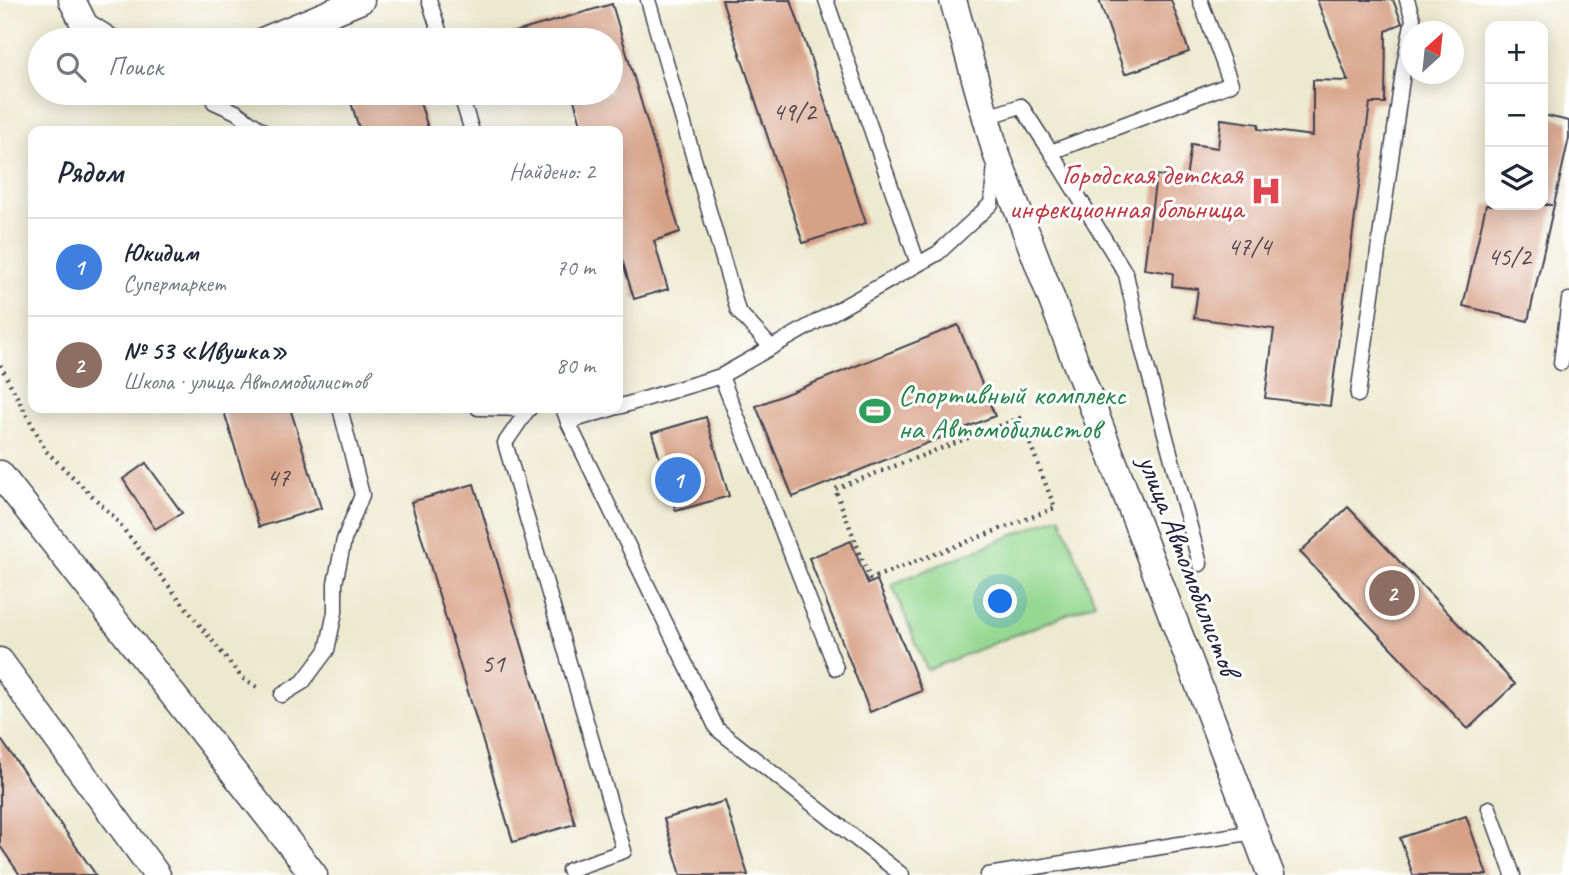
<!DOCTYPE html>
<html lang="ru">
<head>
<meta charset="utf-8">
<style>
  body { margin:0; font-family:Caveat,sans-serif; background:#f2f2f3; color:#1f2937 }
  .controls { position:absolute; right:21px; top:21px; display:grid; overflow:hidden; border-radius:14px; box-shadow:0 4px 18px #0003 }
  .controls button { width:63px; height:63px; display:grid; place-items:center; padding:0; border:0; border-bottom:2px solid #e0e1e3; background:#fff; color:#1f2937; font:35px sans-serif }
  .compass { position:absolute; left:1401px; top:21px; width:63px; height:63px; border-radius:50%; background:#fff; box-shadow:0 4px 18px #0003; rotate:27deg }
  .you { position:absolute; left:1001px; top:602px; width:24px; height:24px; margin:-18px; border:5px solid #fff; border-radius:50%; background:#1a73e8; box-shadow:0 0 0 10px #1a73e833 }
  .badge { display:grid; place-items:center; width:46px; height:46px; border-radius:50%; background:#db2777; color:#fff; font-size:23px; font-weight:700 }
  .pin { position:absolute; translate:-50% -50%; border:4px solid #fff; box-shadow:0 2px 7px #0006 }
  .list { margin:0; padding:0; list-style:none }
  h2 { display:flex; justify-content:space-between; align-items:center; height:91px; margin:0; padding:0 28px; font-size:30px }
  h2 small { font-size:23px; font-weight:400; color:#747a83 }
  .list li { display:grid; grid-template-columns:46px 1fr auto; gap:21px; align-items:center; box-sizing:border-box; height:98px; padding:0 28px; border-top:2px solid #e0e1e3 }
  .list b { display:block; font-size:26px; white-space:nowrap }
  .list p { margin:0; font-size:23px; white-space:nowrap; color:#747a83 }
  .list em { font-size:23px; font-style:normal; color:#747a83 }
  .icon { flex:none; width:38px; height:38px; fill:none; stroke:currentColor; stroke-width:2; stroke-linecap:round; stroke-linejoin:round }
  .map { position:relative; flex:none; width:1569px; height:875px; overflow:hidden }
  .search { position:absolute; background:#fff; box-shadow:0 4px 18px #0003; left:28px; top:28px; width:595px; height:77px; display:flex; align-items:center; gap:18px; box-sizing:border-box; padding:0 24px; border-radius:38px; color:#747a83; font-size:26px }
  .panel { position:absolute; background:#fff; box-shadow:0 4px 18px #0003; left:28px; top:126px; width:595px; height:287px; border-radius:14px }
  .map>svg:first-child { display:block }
  .green { fill:#95d891; stroke:#5c7d66; stroke-width:2 }
  .building { fill:#d7a186 }
  .lines { fill:none; stroke-linecap:round; stroke-linejoin:round }
  .lane-casing { stroke:#404051; stroke-width:17 }
  .street-casing { stroke:#404051; stroke-width:29 }
  .path { stroke:#404051; stroke-width:4.5; stroke-dasharray:2 5; stroke-linecap:butt }
  .lane { stroke:#fff; stroke-width:14 }
  .street { stroke:#fff; stroke-width:26 }
  .labels { text-anchor:middle; dominant-baseline:central; stroke-width:6; stroke-linejoin:round; paint-order:stroke }
  .number-label { font-size:26px; fill:#4f424e }
  .health-label { font-size:30px; fill:#be3a42; stroke:#fff; text-anchor:end }
  .leisure-label { font-size:30px; fill:#27864d; stroke:#fff; text-anchor:start }
  .street-label { font-size:30px; fill:#22223b; stroke:#fff }
</style>
</head>
<body>
<div class="map">
<svg width="1569" height="875" viewBox="0 0 1569 875">
  <rect width="100%" height="100%" fill="#fff"/>
  <filter id="ink" filterUnits="userSpaceOnUse"><feTurbulence type="fractalNoise" baseFrequency=".0143" numOctaves="2"/><feDisplacementMap in="SourceGraphic" scale="14" xChannelSelector="R" yChannelSelector="G"/><feConvolveMatrix kernelMatrix="1 2 1 2 8 2 1 2 1" color-interpolation-filters="sRGB"/></filter>
  <filter id="wash" filterUnits="userSpaceOnUse"><feTurbulence type="fractalNoise" baseFrequency=".00686" numOctaves="4" result="noise"/><feDisplacementMap in="SourceGraphic" scale="28" xChannelSelector="R" yChannelSelector="G"/><feGaussianBlur stdDeviation="1.57" result="paint"/><feColorMatrix in="noise" values="0 0 0 0 0 0 0 0 0 0 0 0 0 0 0 0 0 1.4 0 .05"/><feComposite in="paint" operator="in"/></filter>
  <g filter="url(#wash)">
    <rect width="100%" height="100%" fill="#ede9cf"/>
    <!-- green -->
    <path class="green" d="M1060,516L1095,603L927,670L892,584Z"/>
    <g id="blocks">
      <!-- building -->
      <g class="building">
        <path d="M722,0H791L866,223L803,243Z"/>
        <path d="M1099,0H1171L1189,52L1125,74Z"/>
        <path d="M1317,0H1393L1402,23L1386,31L1385,103H1370L1330,406L1265,398L1274,329L1194,318L1198,289L1172,286L1173,273L1144,269L1156,175L1186,179L1191,144L1218,148L1221,119L1259,124L1258,129L1313,136V80L1348,81Z"/>
        <path d="M612,4L680,232L654,241L668,289L634,299L618,246V131H583L572,93H611V40H513L512,33Z"/>
        <path d="M348,93H417L429,131H360Z"/>
        <path d="M1543,115L1569,121V138L1528,321L1463,306L1486,205H1552L1543,204Z"/>
        <path d="M958,325L995,416L793,497L756,406Z"/>
        <path d="M223,408H290L321,508L259,527Z"/>
        <path d="M706,417L729,496L676,511L652,433Z"/>
        <path d="M146,463L182,513L155,529L123,479Z"/>
        <path d="M474,484L575,824L513,842L411,502Z"/>
        <path d="M1348,507L1515,684L1468,729L1300,552Z"/>
        <path d="M851,541L868,584L877,580L922,691L870,712L809,558Z"/>
        <path d="M0,738L96,875H20L0,846Z"/>
        <path d="M725,801L748,875H681L664,819Z"/>
        <path d="M1466,816L1487,875H1413L1400,838Z"/>
      </g>
    </g>
  </g>
  <g filter="url(#ink)">
    <use href="#blocks" fill-opacity="0" stroke="#404051" stroke-width="2"/>
    <g class="lines">
      <defs>
        <g id="lane">
          <path d="M429,0L442,40"/>
          <path d="M648,0L738,311L771,347"/>
          <path d="M826,0L918,264"/>
          <path d="M211,93L214,102L236,112L263,131"/>
          <path d="M460,93L472,131"/>
          <path d="M987,117L1021,106L1051,152L1231,84L1200,0"/>
          <path d="M1051,152L1126,274L1142,348L1200,564"/>
          <path d="M1561,363L1569,300"/>
          <path d="M1358,395L1404,65L1413,19L1407,0"/>
          <path d="M618,407L721,376"/>
          <path d="M478,408L529,409"/>
          <path d="M529,408L505,443L624,851L569,870"/>
          <path d="M563,408L568,422L717,729L902,875"/>
          <path d="M568,422L614,408"/>
          <path d="M836,668L721,376L938,253L991,204L995,165"/>
          <path d="M282,695L303,682L327,650L335,612V583L344,540L362,495L340,408"/>
          <path d="M1489,808L1513,875"/>
          <path d="M988,875L1254,832"/>
        </g>
        <g id="street">
          <path d="M72,0L85,26L107,40"/>
          <path d="M953,0L996,153L1271,875"/>
          <path d="M265,40L361,0"/>
          <path d="M0,474L314,875"/>
          <path d="M0,661L157,875"/>
        </g>
      </defs>
      <!-- lane casing -->
      <use href="#lane" class="lane-casing"/>
      <!-- street casing -->
      <use href="#street" class="street-casing"/>
      <!-- path -->
      <g class="path">
        <path d="M0,365L46,451L113,516L242,678L261,689"/>
        <path d="M1020,418L1055,508L870,579L835,489Z"/>
      </g>
      <!-- lane -->
      <use href="#lane" class="lane"/>
      <!-- street -->
      <use href="#street" class="street"/>
    </g>
  </g>
  <!-- icons -->
  <defs>
    <symbol id="hospital-bare" viewBox="-9 -9 18 18"><path d="M-5-5h3v3.5h4V-5h3V5h-3V1.5h-4V5h-3Z" fill="#e0444e" stroke="#fff" stroke-width="2.5" paint-order="stroke"/></symbol>
    <symbol id="stadium-bare" viewBox="-9 -9 18 18"><path d="M0-5a6.5 5 0 1 0 0 10a6.5 5 0 1 0 0-10ZM-3.5-1.8h7v3.6h-7Z" fill="#2e9e5b" stroke="#fff" stroke-width="2.5" paint-order="stroke"/></symbol>
  </defs>
  <g fill-rule="evenodd">
    <use href="#hospital-bare" x="1244" y="169" width="44" height="44"/>
    <use href="#stadium-bare" x="853" y="389" width="44" height="44"/>
  </g>
  <g class="labels">
    <!-- number labels -->
    <g class="number-label">
      <text x="794" y="111">49/2</text>
      <text x="1249" y="246">47/4</text>
      <text x="1509" y="256">45/2</text>
      <text x="278" y="477">47</text>
      <text x="493" y="663">51</text>
    </g>
    <!-- health labels -->
    <g class="health-label">
      <text x="1243" y="174">Городская детская<tspan x="1243" dy="34">инфекционная больница</tspan></text>
    </g>
    <!-- leisure labels -->
    <g class="leisure-label">
      <text x="898" y="394">Спортивный комплекс<tspan x="898" dy="34">на Автомобилистов</tspan></text>
    </g>
    <!-- street labels -->
    <g class="street-label">
      <text transform="translate(1189 565) rotate(69)">улица Автомобилистов</text>
    </g>
  </g>
</svg>
<div class="controls">
<button>+</button>
<button>−</button>
<button><svg class="icon" aria-label="layers" viewBox="0 0 24 24"><path d="M12 4l9 5-9 5-9-5zM3 14l9 5 9-5"/></svg></button>
</div>
<svg class="compass" viewBox="-18 -18 36 36"><path d="M0-13l5 13h-10z" fill="#e53935"/><path d="M0 13l5-13h-10z" fill="#747a83"/></svg>
<div class="you"></div>
<div class="pin badge" style="left:678px;top:480px;background:#3f7fe0">1</div>
<div class="pin badge" style="left:1392px;top:593px;background:#8d6e63">2</div>
<div class="search"><svg class="icon" aria-label="search" viewBox="0 0 24 24"><circle cx="10" cy="10" r="6"/><path d="M15 15l6 6"/></svg>Поиск</div>
<section class="panel">
<h2>Рядом<small>Найдено: 2</small></h2>
<ul class="list">
<li><span class="badge" style="background:#3f7fe0">1</span><div><b>Юкидим</b><p>Супермаркет</p></div><em>70 m</em></li>
<li><span class="badge" style="background:#8d6e63">2</span><div><b>№ 53 «Ивушка»</b><p>Школа · улица Автомобилистов</p></div><em>80 m</em></li>
</ul>
</section>
</div>
</body>
</html>
